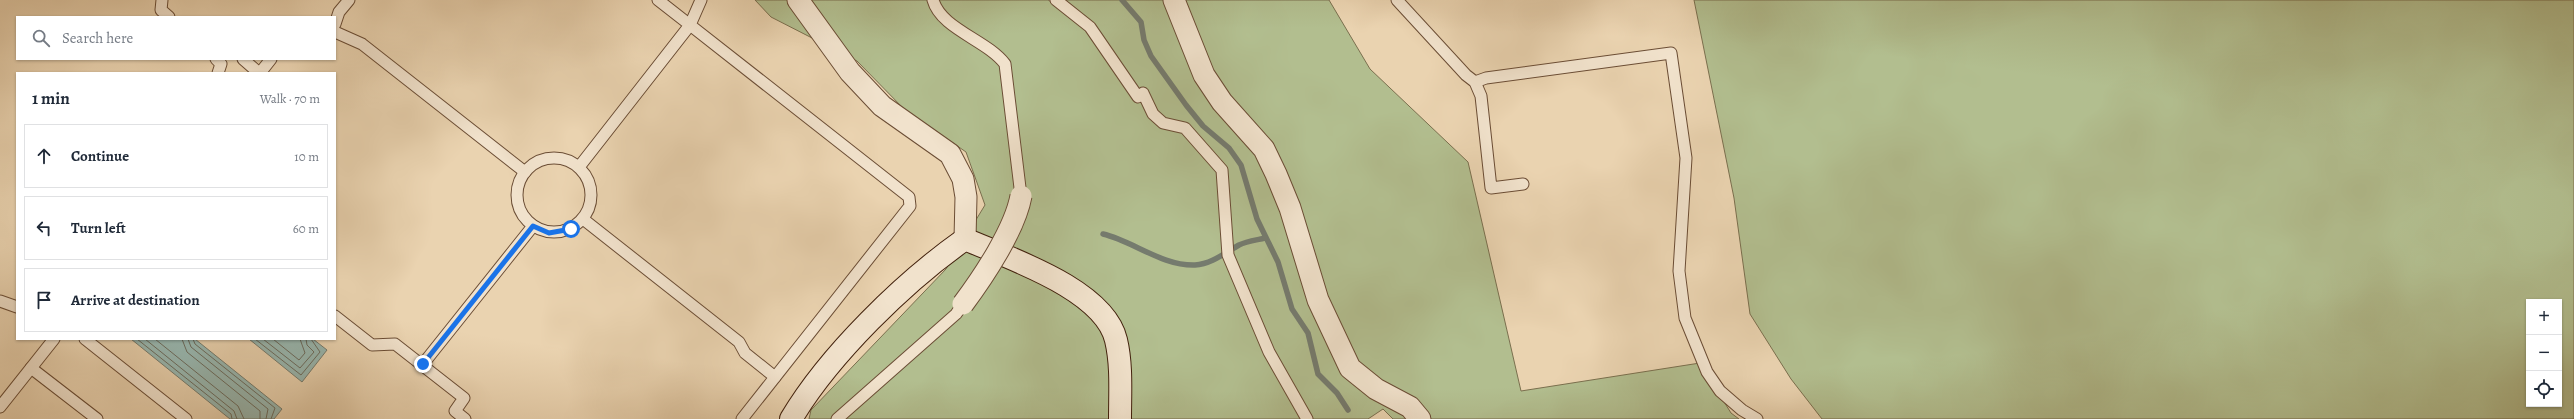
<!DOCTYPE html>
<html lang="en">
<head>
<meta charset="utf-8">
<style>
  body { margin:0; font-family:Alegreya,serif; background:#f6f6f7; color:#1f2937 }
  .controls { position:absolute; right:12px; bottom:12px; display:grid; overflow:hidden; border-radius:0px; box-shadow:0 1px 3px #0004 }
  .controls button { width:36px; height:36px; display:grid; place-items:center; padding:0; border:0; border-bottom:1px solid #e0e1e3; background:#fff; color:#1f2937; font:20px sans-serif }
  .stop { position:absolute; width:12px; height:12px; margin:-9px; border:3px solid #1a73e8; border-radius:50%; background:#fff }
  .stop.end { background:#1a73e8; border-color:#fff; box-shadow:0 1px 4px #0008 }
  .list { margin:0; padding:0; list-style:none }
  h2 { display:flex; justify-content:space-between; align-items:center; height:52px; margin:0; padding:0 16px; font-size:17px }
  h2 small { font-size:13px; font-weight:400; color:#747a83 }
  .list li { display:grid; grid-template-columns:26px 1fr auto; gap:12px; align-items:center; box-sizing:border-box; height:64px; margin:0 8px 8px; padding:0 8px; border:1px solid #e0e1e3; border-radius:0px }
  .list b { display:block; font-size:15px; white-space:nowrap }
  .list em { font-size:13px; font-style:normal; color:#747a83 }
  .icon { flex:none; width:22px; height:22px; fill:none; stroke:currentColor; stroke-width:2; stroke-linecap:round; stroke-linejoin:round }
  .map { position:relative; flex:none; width:2574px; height:419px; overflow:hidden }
  .search { position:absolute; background:#fff; box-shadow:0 1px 3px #0004; left:16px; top:16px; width:320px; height:44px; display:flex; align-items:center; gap:10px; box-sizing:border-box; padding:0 14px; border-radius:0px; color:#747a83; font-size:15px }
  .panel { position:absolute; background:#fff; box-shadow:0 1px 3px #0004; left:16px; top:72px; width:320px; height:268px; border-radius:0px }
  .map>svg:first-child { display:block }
  .green { fill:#b2be8f; stroke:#7a6f4e; fill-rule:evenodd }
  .water { fill:#98b7b0; stroke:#757b6e }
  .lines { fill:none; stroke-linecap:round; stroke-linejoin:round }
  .shore { stroke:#6c6c5e; stroke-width:1 }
  .stream { stroke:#757b6e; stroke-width:5.5 }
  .lane-casing { stroke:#6b4d35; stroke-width:13 }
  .street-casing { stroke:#6b4d35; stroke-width:23 }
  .secondary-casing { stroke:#41200c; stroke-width:24 }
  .lane { stroke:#f1e2cc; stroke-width:11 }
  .street { stroke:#f1e2cc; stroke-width:21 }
  .secondary { stroke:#f1e2cc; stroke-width:22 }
  .street-bridge-casing { stroke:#6b4d35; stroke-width:23; stroke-linecap:butt }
  .street-bridge { stroke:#f1e2cc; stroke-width:21 }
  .route { stroke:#1a73e8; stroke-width:5 }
</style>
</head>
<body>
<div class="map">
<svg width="2574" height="419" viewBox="0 0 2574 419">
  <rect width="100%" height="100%" fill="#ead3b0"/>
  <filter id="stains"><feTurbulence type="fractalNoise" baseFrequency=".005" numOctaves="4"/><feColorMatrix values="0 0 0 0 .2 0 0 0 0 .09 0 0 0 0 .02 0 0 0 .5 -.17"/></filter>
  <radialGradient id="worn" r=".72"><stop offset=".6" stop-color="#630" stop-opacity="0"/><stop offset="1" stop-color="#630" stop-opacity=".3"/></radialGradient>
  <!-- green -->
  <g class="green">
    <path d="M755,0H1048L1053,3L1055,0H1329L1370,69L1468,162L1521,391L1700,363L1731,413L1739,419H1393L1383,409L1368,419H809L811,410L946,269L985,205L966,152L904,109L857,61L771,17Z"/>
    <path d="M1694,0H2574V419H1822L1791,379L1750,314L1734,198ZM2529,302H2559V404H2529Z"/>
  </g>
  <!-- water -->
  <g class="water">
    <path d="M131,339H195L282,409L274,419H230Z"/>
    <path d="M249,339H313L327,350L302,382Z"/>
  </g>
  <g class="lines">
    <!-- shore -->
    <g class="shore">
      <path d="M137,339L231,414L232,419"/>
      <path d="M145,339L234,411L237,419"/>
      <path d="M155,339L238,406L244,419"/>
      <path d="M182,339L187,352L260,411V419"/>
      <path d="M188,339L191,347L268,409L266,419"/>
      <path d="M193,339L195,344L275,408L271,419"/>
      <path d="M255,339L301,375L320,352L311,339"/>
      <path d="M263,339L300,368L314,352L307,345L306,339"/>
      <path d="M273,339L299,360L305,353L300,339"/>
    </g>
    <!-- stream -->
    <g class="stream">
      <path d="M1122,0L1141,22L1144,40L1151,56L1186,105L1203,126L1229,148L1241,165L1257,219L1278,262L1292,309L1308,333L1318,374L1337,393L1348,410"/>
      <path d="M1103,234C1133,241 1162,266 1195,265C1211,264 1225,253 1239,245C1247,241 1257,240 1265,238"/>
    </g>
    <defs>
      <g id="lane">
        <path d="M162,0L161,10L169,17"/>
        <path d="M701,0L690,25L909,197L910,206L742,419"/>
        <path d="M933,0C941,29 987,40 1005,64L1021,196"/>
        <path d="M1056,0L1090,27L1138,97L1143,93L1153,114L1163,123L1185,128L1222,170L1228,255L1269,352L1307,419"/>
        <path d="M1397,0L1466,75L1475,82L1481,96L1491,188L1523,184"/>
        <path d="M335,24L339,12L349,0"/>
        <path d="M335,32L362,44L525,172"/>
        <path d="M216,59L221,64L218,73"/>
        <path d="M243,59L259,73"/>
        <path d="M260,73L271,59"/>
        <path d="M1475,82L1486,78L1671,53L1686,158L1679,271L1685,318L1707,372L1720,391L1742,410L1757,419"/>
        <circle cx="554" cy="195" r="37"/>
        <path d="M579,167L690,25L658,0"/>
        <path d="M583,219L739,342L745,353L775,377"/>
        <path d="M0,301L17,307"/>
        <path d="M335,316L372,345L395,344L464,398L455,411L465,419"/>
        <path d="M85,339L186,419"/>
        <path d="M423,364L533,226"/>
        <path d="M31,368L97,419"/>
        <path d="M0,407L54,339"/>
        <path d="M837,419L956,314L963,304"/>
      </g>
      <g id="street">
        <path d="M798,0L850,72L882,106L950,154L963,179L966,197L965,239"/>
        <path d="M1174,0L1204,75L1222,102L1264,149L1276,174L1290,208L1318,300L1350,368L1376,389L1410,407L1420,419"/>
      </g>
      <path id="secondary" d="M791,419C829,355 904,282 965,239C1008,258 1104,289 1116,340C1122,365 1120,393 1120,419"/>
    </defs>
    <!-- lane casing -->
    <use href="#lane" class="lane-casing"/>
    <!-- street casing -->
    <use href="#street" class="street-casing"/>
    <!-- secondary casing -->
    <use href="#secondary" class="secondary-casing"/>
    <!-- lane -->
    <use href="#lane" class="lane"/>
    <!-- street -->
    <use href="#street" class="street"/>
    <!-- secondary -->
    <use href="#secondary" class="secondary"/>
    <defs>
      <path id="street-bridge" d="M963,304C984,276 1015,229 1021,196"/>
    </defs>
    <!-- street-bridge casing -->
    <use href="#street-bridge" class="street-bridge-casing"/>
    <!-- street-bridge -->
    <use href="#street-bridge" class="street-bridge"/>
  </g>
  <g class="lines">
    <!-- route -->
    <path class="route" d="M423,364L533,226L549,233L571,229"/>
  </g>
  <rect width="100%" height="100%" filter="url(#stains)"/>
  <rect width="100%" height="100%" fill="url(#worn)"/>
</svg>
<div class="controls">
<button>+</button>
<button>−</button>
<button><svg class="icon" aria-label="locate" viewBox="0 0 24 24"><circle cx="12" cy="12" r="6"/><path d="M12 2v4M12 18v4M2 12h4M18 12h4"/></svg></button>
</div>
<div class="stop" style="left:571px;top:229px"></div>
<div class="stop end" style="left:423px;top:364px"></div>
<div class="search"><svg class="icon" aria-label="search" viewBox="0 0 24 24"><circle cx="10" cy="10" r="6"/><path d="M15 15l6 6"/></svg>Search here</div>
<section class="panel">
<h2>1 min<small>Walk · 70 m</small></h2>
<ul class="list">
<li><svg class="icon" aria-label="ahead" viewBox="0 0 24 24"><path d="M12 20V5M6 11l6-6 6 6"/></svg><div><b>Continue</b></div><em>10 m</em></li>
<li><svg class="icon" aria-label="left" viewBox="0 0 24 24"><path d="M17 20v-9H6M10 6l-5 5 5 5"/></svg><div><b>Turn left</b></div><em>60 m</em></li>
<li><svg class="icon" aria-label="arrive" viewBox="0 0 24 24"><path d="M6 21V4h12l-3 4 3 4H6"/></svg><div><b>Arrive at destination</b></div></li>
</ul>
</section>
</div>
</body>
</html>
